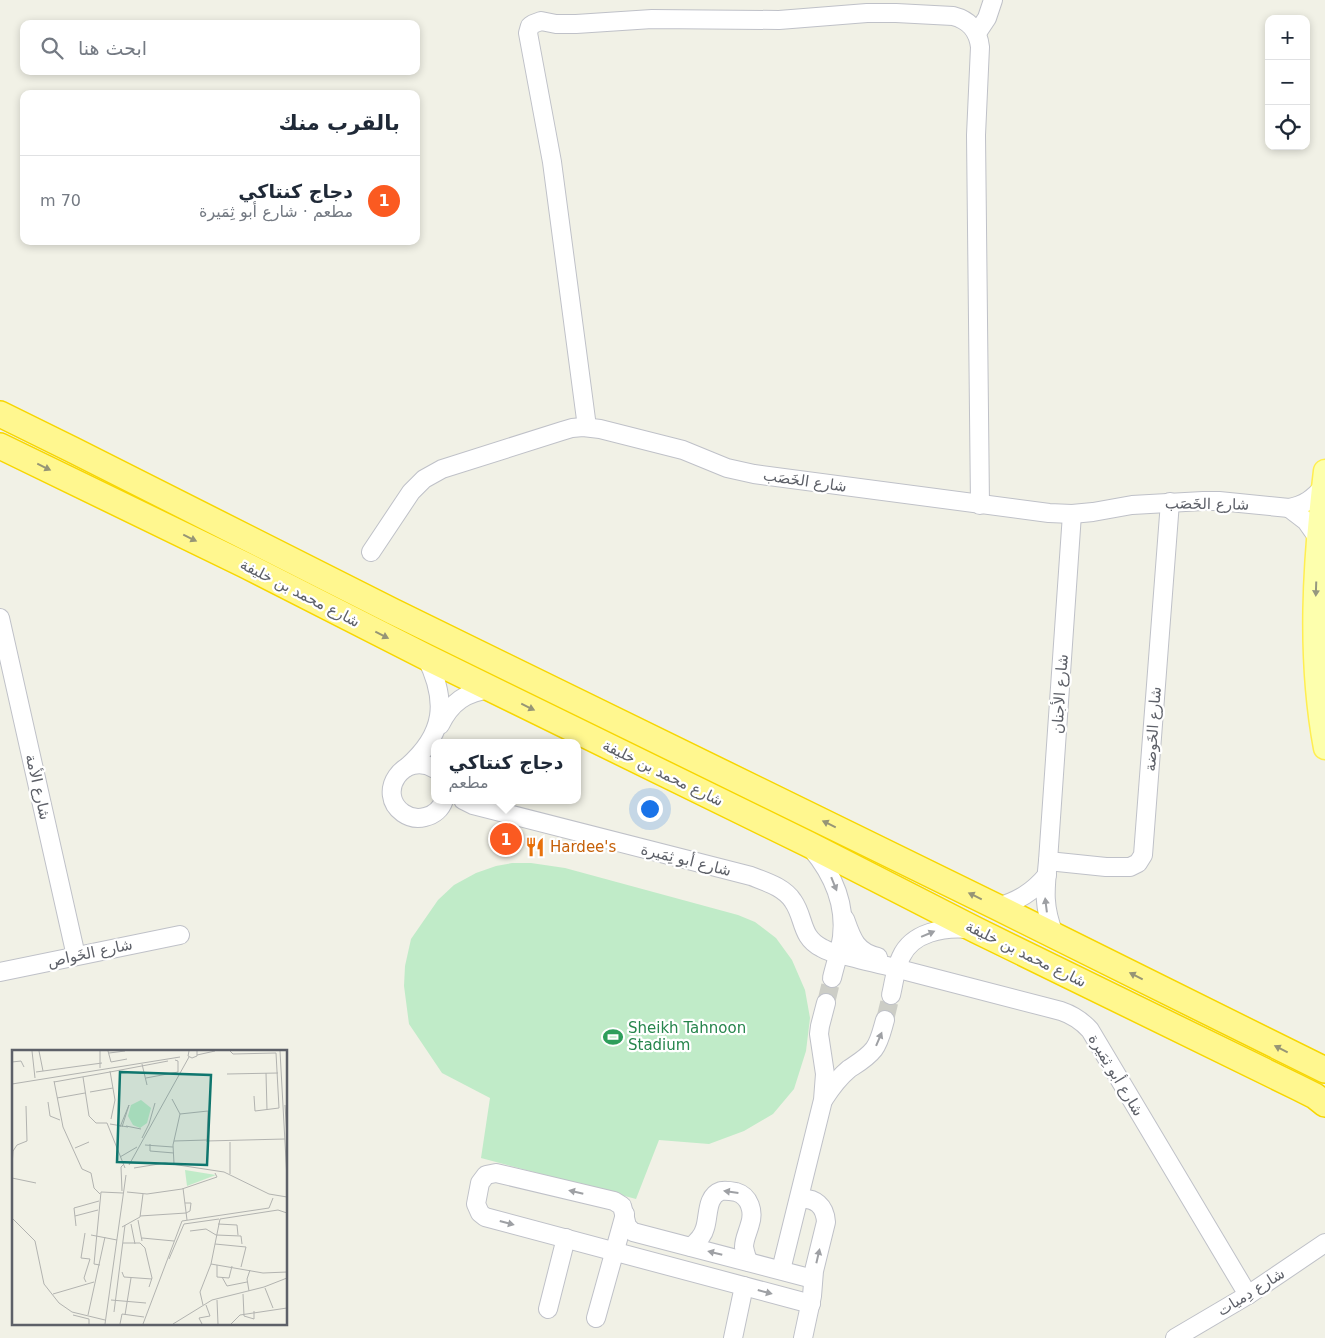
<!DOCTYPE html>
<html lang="ar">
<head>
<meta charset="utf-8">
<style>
  body { margin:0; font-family:"DejaVu Sans",Vazirmatn,sans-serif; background:#f2f2f3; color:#1f2937; direction:rtl }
  .controls { position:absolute; right:15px; top:15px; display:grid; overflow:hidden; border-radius:10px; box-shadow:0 2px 8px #0003 }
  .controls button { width:45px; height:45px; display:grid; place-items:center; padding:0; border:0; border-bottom:1px solid #e0e1e3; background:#fff; color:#1f2937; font:25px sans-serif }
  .you { position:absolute; left:649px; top:808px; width:18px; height:18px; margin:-12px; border:4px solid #fff; border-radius:50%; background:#1a73e8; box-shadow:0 0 0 8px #1a73e833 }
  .badge { display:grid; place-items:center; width:32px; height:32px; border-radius:50%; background:#fb5a21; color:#fff; font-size:16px; font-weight:700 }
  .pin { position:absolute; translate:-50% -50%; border:2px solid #fff; box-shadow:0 1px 5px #0006 }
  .popup { position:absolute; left:431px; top:739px; width:150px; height:65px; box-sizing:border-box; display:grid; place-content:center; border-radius:10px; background:#fff; filter:drop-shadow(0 1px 4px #0005); font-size:16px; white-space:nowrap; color:#747a83 }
  .popup b { font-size:19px; color:#1f2937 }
  .popup::after { content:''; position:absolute; left:50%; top:100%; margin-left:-10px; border:10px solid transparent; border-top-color:#fff }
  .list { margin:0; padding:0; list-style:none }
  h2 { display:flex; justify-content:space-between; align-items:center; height:65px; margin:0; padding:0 20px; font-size:21px }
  h2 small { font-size:16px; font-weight:400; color:#747a83 }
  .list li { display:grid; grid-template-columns:32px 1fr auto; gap:15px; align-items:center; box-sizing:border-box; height:90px; padding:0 20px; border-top:1px solid #e0e1e3 }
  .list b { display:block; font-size:19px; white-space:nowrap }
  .list p { margin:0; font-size:16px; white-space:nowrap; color:#747a83 }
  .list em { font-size:16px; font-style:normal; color:#747a83 }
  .icon { flex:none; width:28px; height:28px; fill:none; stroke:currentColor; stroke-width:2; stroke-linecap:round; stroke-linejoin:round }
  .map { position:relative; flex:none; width:1325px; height:1338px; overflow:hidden; direction:ltr }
  .search { position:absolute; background:#fff; box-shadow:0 2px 8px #0003; left:20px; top:20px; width:400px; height:55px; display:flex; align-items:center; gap:12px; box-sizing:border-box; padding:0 18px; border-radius:10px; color:#747a83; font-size:19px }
  .panel { position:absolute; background:#fff; box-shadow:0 2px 8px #0003; left:20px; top:90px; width:400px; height:155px; border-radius:10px; direction:rtl }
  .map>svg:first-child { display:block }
  .green { fill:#c0ebc8 }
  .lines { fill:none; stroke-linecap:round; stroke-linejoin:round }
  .minor-tunnel { stroke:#cccdc6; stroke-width:18; stroke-dasharray:18 9; stroke-linecap:butt }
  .minor-casing { stroke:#bfc1c8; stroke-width:20 }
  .major-casing { stroke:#ffee51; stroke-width:25 }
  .highway-casing { stroke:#f7d600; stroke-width:28 }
  .minor { stroke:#fff; stroke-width:18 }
  .major { stroke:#fdffad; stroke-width:22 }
  .highway { stroke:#fff78f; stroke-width:25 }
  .oneway { fill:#969576 }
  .oneway2 { fill:#959880 }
  .oneway3 { fill:#9ea0a4 }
  .labels { text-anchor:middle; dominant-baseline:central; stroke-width:4.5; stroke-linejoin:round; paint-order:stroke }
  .street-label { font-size:15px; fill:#5d6068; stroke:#fff }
  .food-label { font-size:15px; fill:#c56008; stroke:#fff; text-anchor:start }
  .leisure-label { font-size:15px; fill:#27864d; stroke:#fff; text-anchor:start }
  .inset-road { fill:none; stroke:#b2b3b0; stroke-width:1 }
  .view { fill:#0f766e; fill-opacity:0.15; stroke:#0f766e; stroke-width:2.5 }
  .inset-edge { fill:none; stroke:#5d6068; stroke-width:2.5 }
</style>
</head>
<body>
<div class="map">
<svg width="1325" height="1338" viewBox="0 0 1325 1338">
  <rect width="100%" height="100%" fill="#f1f1e6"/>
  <!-- green -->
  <path class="green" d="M512,863H531L565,868L738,915L755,922L776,938L792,960L805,990L810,1018L806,1051L794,1089L773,1114L744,1131L709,1144L659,1140L636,1199L481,1158L490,1098L442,1073L409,1024L404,986L405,966L411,939L438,900L454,885L476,873L496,866Z"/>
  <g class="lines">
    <!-- minor-tunnel -->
    <g class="minor-tunnel">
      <path d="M826,1003L832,978"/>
      <path d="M885,1020L891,995"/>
    </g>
    <defs>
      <g id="minor">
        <path d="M977,33L987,18L993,0"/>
        <path d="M587,427L552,162L528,33L530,26L533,24L541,21L556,24H576L652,19L779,20L867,13H896L953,16C969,20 978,30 980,47L976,135L980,505"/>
        <path d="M1289,508L1306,521L1318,538"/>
        <path d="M371,552L411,492L424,479L442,469L562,431L572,428L583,427L600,429L683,450L727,468L754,474L1049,513L1072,514L1093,512L1132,505L1203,501H1219L1289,508C1304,505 1313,499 1323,487"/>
        <path d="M0,618L76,956"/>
        <path d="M440,725C451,702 466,692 491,689"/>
        <path d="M407,767C445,734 448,701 426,657"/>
        <path d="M435,769C404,750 375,793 403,813C410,818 417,819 425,817C434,815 441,809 444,800"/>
        <path d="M463,800L473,805L751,876C766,882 784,887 793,901C805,918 800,937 822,948C830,953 841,955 851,957C866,961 880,964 895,968C950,982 1006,997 1061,1011C1073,1015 1081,1020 1090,1030L1248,1295"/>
        <path d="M811,848C832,873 846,903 842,937C840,951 835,965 832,978"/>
        <path d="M1048,861L1106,867H1130L1138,863L1143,855L1170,502"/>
        <path d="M997,907C1018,901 1033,892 1047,875"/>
        <path d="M845,919C852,939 856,952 878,957"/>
        <path d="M1054,934C1043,906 1045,890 1048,861L1072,514"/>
        <path d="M0,972L180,935"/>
        <path d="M891,995C894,983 895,969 901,957C912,932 944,927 968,929"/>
        <path d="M824,1099C831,1088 838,1078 849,1069C858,1063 867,1058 874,1049C880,1041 882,1030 885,1020"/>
        <path d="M799,1199C815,1197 825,1206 826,1222L814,1271L812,1296L803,1338"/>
        <path d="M691,1247C697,1242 703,1236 705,1228C709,1216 706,1196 721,1191C726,1190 731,1191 736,1192C750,1196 754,1212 750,1224C748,1232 744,1239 744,1247C745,1252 746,1257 749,1262"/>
        <path d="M781,1270L823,1100L825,1074L819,1034L820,1026L826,1003"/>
        <path d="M811,1304L485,1217L480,1213L476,1204L480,1183L486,1175L496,1173L614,1201L622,1206L627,1226L633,1232L813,1279"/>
        <path d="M548,1309L566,1238"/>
        <path d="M596,1318L625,1214"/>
        <path d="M733,1338L744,1286"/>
        <path d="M1175,1338L1248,1295L1325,1243"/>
      </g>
      <path id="major" d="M1325,471C1314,562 1308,657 1325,748"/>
      <g id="highway">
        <path d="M0,414L73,450L392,611L997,907L1325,1070"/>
        <path d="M0,446L245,565L426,657L808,844L976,930L1297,1087L1315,1096L1325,1104"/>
      </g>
    </defs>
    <!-- minor casing -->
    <use href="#minor" class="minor-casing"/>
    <!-- major casing -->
    <use href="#major" class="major-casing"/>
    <!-- highway casing -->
    <use href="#highway" class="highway-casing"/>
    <!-- minor -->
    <use href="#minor" class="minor"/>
    <!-- major -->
    <use href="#major" class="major"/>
    <!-- highway -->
    <use href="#highway" class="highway"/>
  </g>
  <!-- one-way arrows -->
  <defs><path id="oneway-solid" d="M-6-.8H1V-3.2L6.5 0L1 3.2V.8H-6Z" transform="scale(1.25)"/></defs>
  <g class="oneway">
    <use href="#oneway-solid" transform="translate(44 467) rotate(26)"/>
    <use href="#oneway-solid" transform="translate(190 538) rotate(26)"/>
    <use href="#oneway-solid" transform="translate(382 635) rotate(27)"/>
    <use href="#oneway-solid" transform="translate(528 707) rotate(26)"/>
    <use href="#oneway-solid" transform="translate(829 824) rotate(-154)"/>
    <use href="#oneway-solid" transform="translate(975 896) rotate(-154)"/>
    <use href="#oneway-solid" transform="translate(1136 976) rotate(-153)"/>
    <use href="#oneway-solid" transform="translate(1281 1049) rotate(-153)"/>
  </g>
  <use class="oneway2" href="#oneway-solid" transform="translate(1316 589) rotate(92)"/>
  <g class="oneway3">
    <use href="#oneway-solid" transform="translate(834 884) rotate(68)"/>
    <use href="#oneway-solid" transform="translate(1046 905) rotate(-97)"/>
    <use href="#oneway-solid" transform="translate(928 934) rotate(-23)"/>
    <use href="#oneway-solid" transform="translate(879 1039) rotate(-67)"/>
    <use href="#oneway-solid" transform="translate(576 1192) rotate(-167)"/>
    <use href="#oneway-solid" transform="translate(731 1192) rotate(-172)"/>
    <use href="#oneway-solid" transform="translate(507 1223) rotate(15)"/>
    <use href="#oneway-solid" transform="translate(715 1253) rotate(-166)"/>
    <use href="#oneway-solid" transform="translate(818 1256) rotate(-77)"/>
    <use href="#oneway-solid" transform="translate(765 1292) rotate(15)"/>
  </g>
  <!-- icons -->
  <defs>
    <symbol id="restaurant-bare" viewBox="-9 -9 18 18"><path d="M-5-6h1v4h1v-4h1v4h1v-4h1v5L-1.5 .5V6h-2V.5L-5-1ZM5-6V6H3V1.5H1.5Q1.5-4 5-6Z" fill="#e8710a" stroke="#fff" stroke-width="2.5" paint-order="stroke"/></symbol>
    <symbol id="stadium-bare" viewBox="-9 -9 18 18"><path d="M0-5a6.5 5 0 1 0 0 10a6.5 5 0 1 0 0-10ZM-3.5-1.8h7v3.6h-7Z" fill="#2e9e5b" stroke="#fff" stroke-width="2.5" paint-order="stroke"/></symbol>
  </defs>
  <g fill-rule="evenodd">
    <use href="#restaurant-bare" x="521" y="833" width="28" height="28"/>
    <use href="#stadium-bare" x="599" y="1023" width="28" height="28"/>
  </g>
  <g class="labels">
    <!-- street labels -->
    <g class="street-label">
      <text transform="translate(805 481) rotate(8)">شارع الخَصَب</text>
      <text transform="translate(1207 504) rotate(1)">شارع الخَصَب</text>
      <text transform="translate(300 593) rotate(27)">شارع محمد بن خليفة</text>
      <text transform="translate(1060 694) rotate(-86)">شارع الأجنان</text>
      <text transform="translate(1153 729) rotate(-86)">شارع الخَوضة</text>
      <text transform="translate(663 773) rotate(26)">شارع محمد بن خليفة</text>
      <text transform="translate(38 787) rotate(77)">شارع الأمة</text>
      <text transform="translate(686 860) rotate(14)">شارع أبو ثِمَيرة</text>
      <text transform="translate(90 953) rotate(-12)">شارع الخَواص</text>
      <text transform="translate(1026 954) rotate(26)">شارع محمد بن خليفة</text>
      <text transform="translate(1116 1075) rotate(59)">شارع أبو ثِمَيرة</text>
      <text transform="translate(1251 1292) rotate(-32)">شارع دِميات</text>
    </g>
    <!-- food labels -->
    <g class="food-label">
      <text x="550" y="847">Hardee's</text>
    </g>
    <!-- leisure labels -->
    <g class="leisure-label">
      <text x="628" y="1028">Sheikh Tahnoon<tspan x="628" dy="17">Stadium</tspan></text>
    </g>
  </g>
  <!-- overview -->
  <g transform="translate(12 1050)">
    <rect width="275" height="275" fill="#f1f1e6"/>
    <path d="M129,50L139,58L135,73L128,78L121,75L116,66L119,55ZM173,120L204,125L175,136Z" fill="#c0ebc8"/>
    <path class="inset-road" d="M20,1L23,28M27,1L31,21M88,1V18M96,1L99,12L115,9M177,1L176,6L180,8L185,6V1M218,1L221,4L264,3L267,58L243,61L242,46M268,1L275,129M97,3L113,1M185,5L203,1M0,12L9,11L12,17M130,14L135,35M98,21L103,50L99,69M24,22L90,13M98,22L156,11M254,23L255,60M215,24L266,23M71,27L77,66L84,73H95M134,28L166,22V11L163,10M42,31L51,77L70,119L79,123L82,138L88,144M42,32L98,22M0,34L168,7M78,42L101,38M45,48L73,43M160,49L168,64L161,95L162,114M36,52L38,66L48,70M273,55L275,87M95,73L113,118M98,74L116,77M114,76L129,79M108,77L117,55L110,77M130,88L137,74L143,53M162,91L195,90L196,61L168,64M194,91L273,89M218,92V124M138,94V101L162,103M133,95L161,97M63,98L77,92M108,107L125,97M117,115L177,7M0,117L1,101L5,95L15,91L14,56M122,118L153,113L212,122L257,144L275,147M0,128L24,133M171,138L175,170M110,141L109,117L112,114M115,142L135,144L170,139L205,127L203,123M63,166L86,160M128,166L174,163L178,161L179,153H173M0,168L23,191L32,234L47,253L60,262L93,270M126,170L130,191M119,174L123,194M206,174L225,175L226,185M64,176L62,158L87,151M110,177L128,167L131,144M178,181L194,179L204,185L229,186L230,194M73,183L69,208L78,209L72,228L74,232M79,185L105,190M130,188L162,191M111,193H128L133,198L140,228L137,237M203,194L234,197L229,217M157,209L172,174L207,169M199,214L251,223L275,222M88,215L82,214L89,142L111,143M205,215V227L217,228L220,216M110,222L112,227L140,229M210,227L215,236L235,232M253,238L261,258M237,241L235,229L238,220M41,244L82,232M231,244L232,266L242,269V261M99,250L134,253M205,250L206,274M191,255L188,242L199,214L208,169L266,160L275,163M102,262L113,175M61,265L77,269V274M76,265L93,187M113,265L119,228M93,274L114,125M108,274L110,264L132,267M131,274L170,171L257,158L261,148M161,274L200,250L252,237L275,228M190,274L187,268L198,266L194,255M219,274L228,265L275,258"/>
    <path class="view" d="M108,22L199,25L195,115L105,112Z"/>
    <rect width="275" height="275" class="inset-edge"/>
  </g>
</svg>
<div class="controls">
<button>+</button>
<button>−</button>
<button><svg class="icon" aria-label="locate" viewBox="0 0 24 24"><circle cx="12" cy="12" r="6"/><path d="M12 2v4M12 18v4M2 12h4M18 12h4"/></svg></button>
</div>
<div class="you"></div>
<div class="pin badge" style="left:506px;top:839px">1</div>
<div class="popup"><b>دجاج كنتاكي</b>مطعم</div>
<div class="search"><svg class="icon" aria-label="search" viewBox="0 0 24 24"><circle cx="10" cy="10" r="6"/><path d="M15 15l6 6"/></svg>ابحث هنا</div>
<section class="panel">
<h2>بالقرب منك<small></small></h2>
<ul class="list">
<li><span class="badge">1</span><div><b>دجاج كنتاكي</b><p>مطعم · شارع أبو ثِمَيرة</p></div><em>70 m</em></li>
</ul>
</section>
</div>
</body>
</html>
